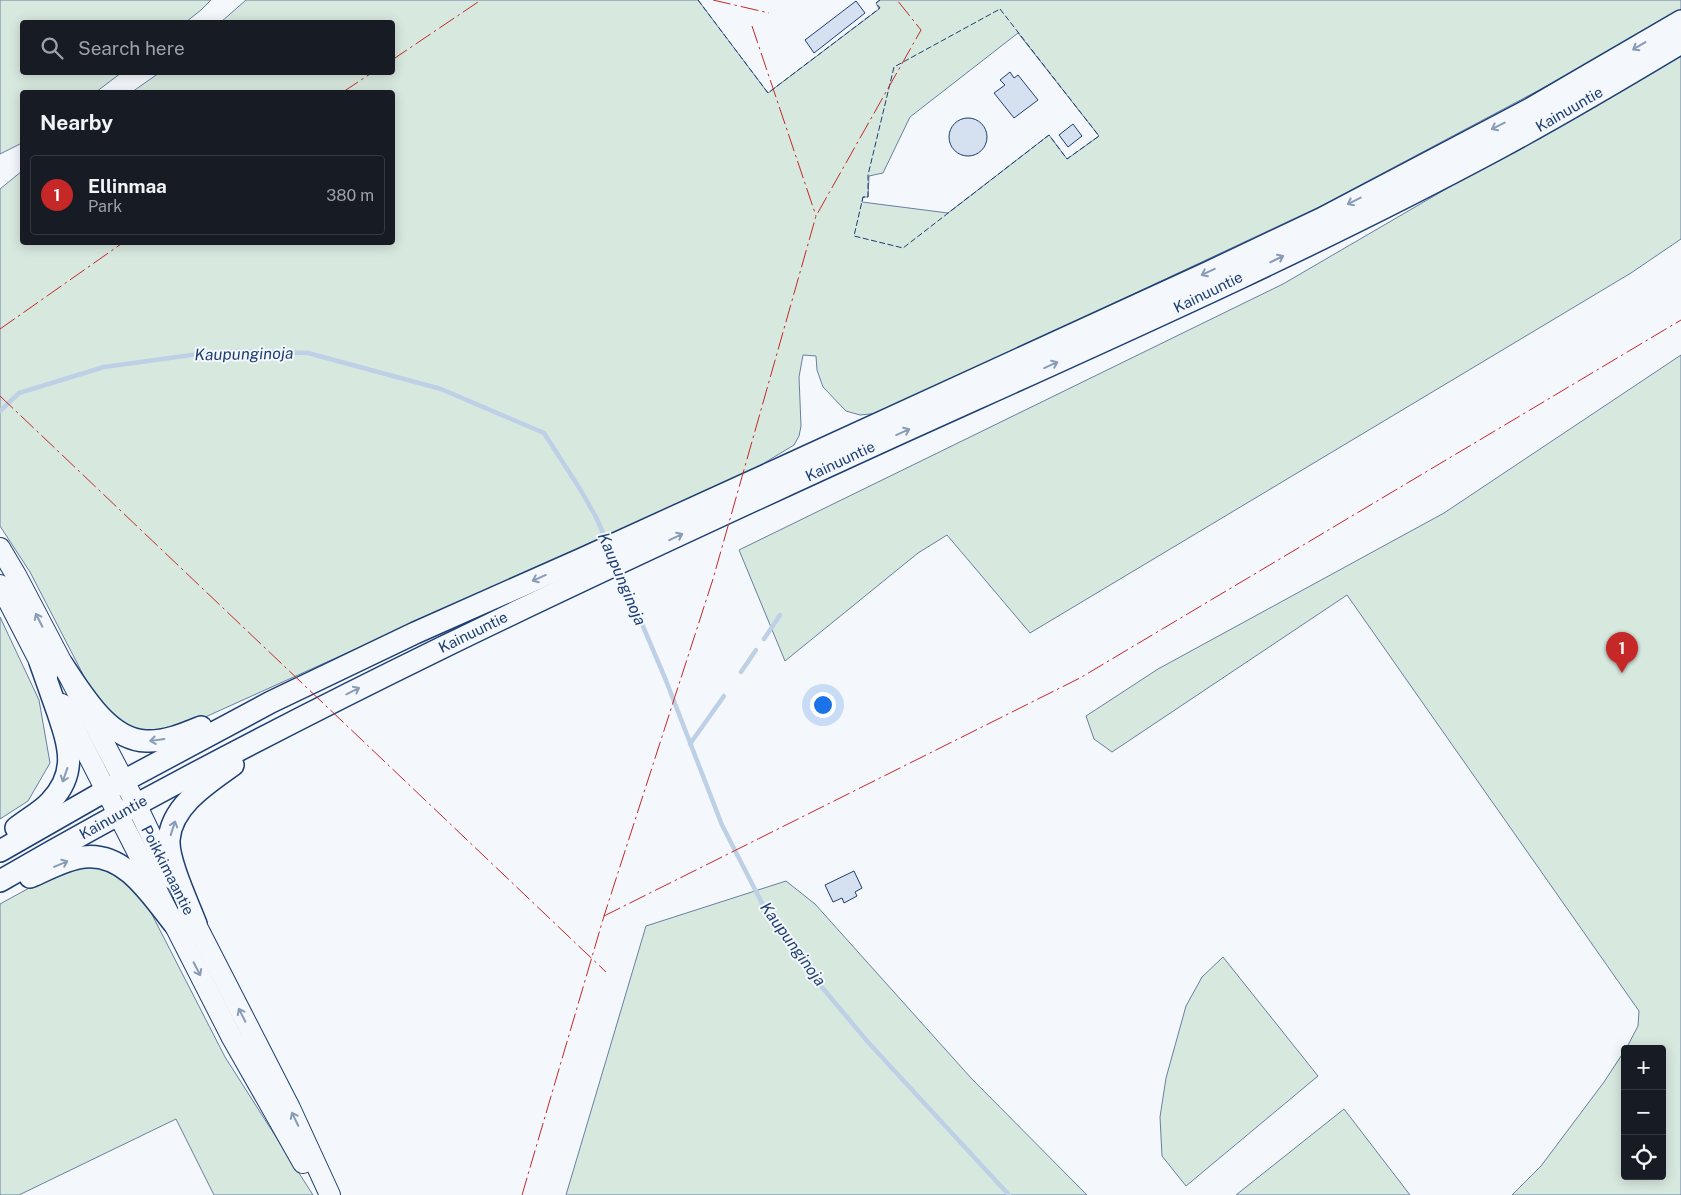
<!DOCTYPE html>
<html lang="en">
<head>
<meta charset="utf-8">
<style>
  body { margin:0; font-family:"Public Sans",sans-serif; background:#242831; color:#f1f3f6 }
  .controls { position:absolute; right:15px; bottom:15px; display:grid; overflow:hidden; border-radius:5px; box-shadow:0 2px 12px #0003 }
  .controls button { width:45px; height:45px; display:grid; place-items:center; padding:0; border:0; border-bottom:1px solid #363941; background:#171b24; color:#f1f3f6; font:25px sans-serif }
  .you { position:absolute; left:822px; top:704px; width:18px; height:18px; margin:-12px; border:4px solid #fff; border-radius:50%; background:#1a73e8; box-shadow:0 0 0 8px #1a73e833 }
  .badge { display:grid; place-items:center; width:32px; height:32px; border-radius:50%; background:#c62828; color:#fff; font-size:16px; font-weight:700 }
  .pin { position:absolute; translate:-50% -41px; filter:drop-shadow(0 1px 2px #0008) }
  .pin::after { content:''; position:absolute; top:26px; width:18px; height:15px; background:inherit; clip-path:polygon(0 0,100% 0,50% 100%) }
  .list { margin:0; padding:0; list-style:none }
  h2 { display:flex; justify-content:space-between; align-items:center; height:65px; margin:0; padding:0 20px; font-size:21px }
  h2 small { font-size:16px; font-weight:400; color:#9ea1a6 }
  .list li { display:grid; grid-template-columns:32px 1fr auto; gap:15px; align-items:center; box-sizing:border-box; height:80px; margin:0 10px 10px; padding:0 10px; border:1px solid #363941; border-radius:5px }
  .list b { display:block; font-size:19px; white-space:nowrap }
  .list p { margin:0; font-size:16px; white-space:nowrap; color:#9ea1a6 }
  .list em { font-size:16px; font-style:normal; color:#9ea1a6 }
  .icon { flex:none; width:28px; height:28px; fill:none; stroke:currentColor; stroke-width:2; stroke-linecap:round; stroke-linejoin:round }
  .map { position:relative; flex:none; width:1681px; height:1195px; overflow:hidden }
  .search { position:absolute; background:#171b24; box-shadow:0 2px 12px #0003; left:20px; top:20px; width:375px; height:55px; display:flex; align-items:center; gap:12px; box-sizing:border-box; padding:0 18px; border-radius:5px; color:#9ea1a6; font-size:19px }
  .panel { position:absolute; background:#171b24; box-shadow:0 2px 12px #0003; left:20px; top:90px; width:375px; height:155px; border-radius:5px }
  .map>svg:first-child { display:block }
  .green { fill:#d7e8df; stroke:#687fa3; fill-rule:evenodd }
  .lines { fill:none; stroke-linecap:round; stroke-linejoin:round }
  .stream { stroke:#bed0e5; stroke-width:4.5 }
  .building { fill:#d5e0f0; stroke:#1d3f73 }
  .primary-casing { stroke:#1d3f73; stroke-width:22 }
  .trunk-casing { stroke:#1d3f73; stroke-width:24 }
  .primary { stroke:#f4f7fb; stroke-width:20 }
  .trunk { stroke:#f4f7fb; stroke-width:21 }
  .fence { stroke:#1d3f73; stroke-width:1; stroke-dasharray:6 2.5; stroke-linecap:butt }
  .power { stroke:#c62828; stroke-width:1; stroke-dasharray:18 4 2.5 4; stroke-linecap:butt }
  .oneway { stroke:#889bb7 }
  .labels { text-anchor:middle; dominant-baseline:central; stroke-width:4; stroke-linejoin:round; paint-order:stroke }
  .street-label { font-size:15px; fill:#1d3f73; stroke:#f4f7fb }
  .water-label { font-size:16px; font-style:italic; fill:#1d3f73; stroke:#f4f7fb }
</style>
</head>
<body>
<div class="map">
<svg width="1681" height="1195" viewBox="0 0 1681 1195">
  <rect width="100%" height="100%" fill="#f4f7fb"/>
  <!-- green -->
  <g class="green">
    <path d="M0,0H211L201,10L186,22H22V72L121,73L96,92H22V143L0,154Z"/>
    <path d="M246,0H698L768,93L879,9L876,3L880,0H1681V10L1624,45L1321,206L880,413L860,415L846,411L823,387L817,370L816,356L803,355L799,377L801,426L799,436L794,445L756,468L192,723L169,730L142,731L129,730L106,709L88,684L30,572L0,526V189L22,171V242H392V92H132L159,73L392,72V22H221ZM1018,33L1099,136L1067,159L1049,135L948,213L862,202L863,197H868L869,176L883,173L910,117Z"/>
    <path d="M1681,52V239L1631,273L1030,633L947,535L918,553L785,661L739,550L1283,284Z"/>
    <path d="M1681,355V1195H1512L1541,1166L1604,1082L1625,1050V1176H1662V1049H1626L1638,1026L1639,1011L1347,595L1112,752L1094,739L1086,716L1158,669L1444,513Z"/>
    <path d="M0,617L39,700L50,763L28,801L0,819Z"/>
    <path d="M82,863L111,869L144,899L225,1057L313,1195H214L176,1119L19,1195H0V904L62,870Z"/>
    <path d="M786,881L815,904L971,1078L1087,1195H566L646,926Z"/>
    <path d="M1223,957L1318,1076L1186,1186L1162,1156L1160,1117L1166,1078L1186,1006L1202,977Z"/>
    <path d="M1344,1109L1410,1195H1236Z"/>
  </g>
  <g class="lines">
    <!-- stream -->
    <g class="stream">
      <path d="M0,411L19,393L104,367L206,353L241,351L308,353L441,389L544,433L580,489L596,517L607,542"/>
      <path d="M619,570L665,678L722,825L768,915L816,980L867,1041L1009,1195"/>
      <path d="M764,639L780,615"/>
      <path d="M741,672L756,650"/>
      <path d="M690,744L724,696"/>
    </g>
  </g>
  <!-- building -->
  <g class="building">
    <path d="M856,1L865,13L814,53L805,40Z"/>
    <path d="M1010,72L1014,78L1018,75L1038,100L1014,118L994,93L1005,85L1000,80Z"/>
    <circle cx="968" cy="137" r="19"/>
    <path d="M1073,124L1082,136L1068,147L1059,135Z"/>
    <path d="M854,871L862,888L855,892L857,896L844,903L842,898L833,902L825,885Z"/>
  </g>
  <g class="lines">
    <defs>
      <g id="primary">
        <path d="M0,548L16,575L136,804L172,879"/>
        <path d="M0,585L47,676"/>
        <path d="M62,704L231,1036L303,1163"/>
        <path d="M188,909L290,1108L330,1195"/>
      </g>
      <g id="trunk">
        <path d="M62,664C81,692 108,740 146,741C165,742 184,734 201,727"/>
        <path d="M16,828C27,819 41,812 50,802C78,773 69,746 58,713C52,696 46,679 40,662"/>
        <path d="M0,851L105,791L271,702L415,633L584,558L788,465L1207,273L1321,219L1530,109L1681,21"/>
        <path d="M30,877C47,870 65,859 84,857C126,852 152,897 175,925"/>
        <path d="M0,881C289,714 592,574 896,435C1099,343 1304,253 1501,147C1562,114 1621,79 1681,43"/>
        <path d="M196,924C188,903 168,861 169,840C171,806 208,783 233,765"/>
      </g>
    </defs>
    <!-- primary casing -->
    <use href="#primary" class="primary-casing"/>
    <!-- trunk casing -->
    <use href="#trunk" class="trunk-casing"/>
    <!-- primary -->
    <use href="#primary" class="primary"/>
    <!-- trunk -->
    <use href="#trunk" class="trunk"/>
    <!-- fence -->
    <g class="fence">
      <path d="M698,0L768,93L880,8L876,3L880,0"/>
      <path d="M1000,9L1099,136L1067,159L1049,135L903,248L854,236L863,197H868V175L894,67Z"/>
    </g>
    <!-- power -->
    <g class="power">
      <path d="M713,0L769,13"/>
      <path d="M752,26L816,216"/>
      <path d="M392,60L481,0"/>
      <path d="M343,92L373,72"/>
      <path d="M0,329L124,242"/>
      <path d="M0,396L606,972"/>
      <path d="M604,916L1080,678L1681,320"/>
      <path d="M522,1195L604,916L713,579L816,216L921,30L897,0"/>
    </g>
  </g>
  <!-- one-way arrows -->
  <defs><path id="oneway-shaft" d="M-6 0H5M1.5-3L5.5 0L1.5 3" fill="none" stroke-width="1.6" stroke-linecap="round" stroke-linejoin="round" transform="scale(1.25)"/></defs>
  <g class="oneway">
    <use href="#oneway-shaft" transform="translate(1639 46) rotate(149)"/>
    <use href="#oneway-shaft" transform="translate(1498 126) rotate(153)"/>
    <use href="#oneway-shaft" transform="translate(1354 201) rotate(153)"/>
    <use href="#oneway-shaft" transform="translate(1277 259) rotate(-26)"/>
    <use href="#oneway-shaft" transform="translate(1208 272) rotate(155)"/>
    <use href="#oneway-shaft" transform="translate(1051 365) rotate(-24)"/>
    <use href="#oneway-shaft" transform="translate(903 432) rotate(-24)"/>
    <use href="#oneway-shaft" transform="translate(676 537) rotate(-25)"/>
    <use href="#oneway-shaft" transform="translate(539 578) rotate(156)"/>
    <use href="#oneway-shaft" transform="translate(39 620) rotate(-117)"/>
    <use href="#oneway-shaft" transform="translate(353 691) rotate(-27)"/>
    <use href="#oneway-shaft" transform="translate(157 740) rotate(172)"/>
    <use href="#oneway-shaft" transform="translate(65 775) rotate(109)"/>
    <use href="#oneway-shaft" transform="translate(173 828) rotate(-72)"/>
    <use href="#oneway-shaft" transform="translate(61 864) rotate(-23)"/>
    <use href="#oneway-shaft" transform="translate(197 969) rotate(63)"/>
    <use href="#oneway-shaft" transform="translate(242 1015) rotate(-117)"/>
    <use href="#oneway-shaft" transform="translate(295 1119) rotate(-116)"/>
  </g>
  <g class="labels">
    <!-- street labels -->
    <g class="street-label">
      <text transform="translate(1569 109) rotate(-30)">Kainuuntie</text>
      <text transform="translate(1208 292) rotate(-26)">Kainuuntie</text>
      <text transform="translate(840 461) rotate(-25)">Kainuuntie</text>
      <text transform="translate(473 632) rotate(-26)">Kainuuntie</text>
      <text transform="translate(113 817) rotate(-29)">Kainuuntie</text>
      <text transform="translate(168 870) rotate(63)">Poikkimaantie</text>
    </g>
    <!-- water labels -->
    <g class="water-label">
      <text transform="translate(244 354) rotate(-1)">Kaupunginoja</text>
      <text transform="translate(622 579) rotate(67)">Kaupunginoja</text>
      <text transform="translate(793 944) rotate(54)">Kaupunginoja</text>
    </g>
  </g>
</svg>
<div class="controls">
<button>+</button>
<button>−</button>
<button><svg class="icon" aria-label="locate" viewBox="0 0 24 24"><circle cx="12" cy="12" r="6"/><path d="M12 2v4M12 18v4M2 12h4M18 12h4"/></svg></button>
</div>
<div class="you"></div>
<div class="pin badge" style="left:1622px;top:673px">1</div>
<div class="search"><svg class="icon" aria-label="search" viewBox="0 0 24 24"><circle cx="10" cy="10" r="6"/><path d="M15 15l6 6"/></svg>Search here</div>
<section class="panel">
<h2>Nearby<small></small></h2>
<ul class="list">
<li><span class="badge">1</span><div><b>Ellinmaa</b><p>Park</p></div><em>380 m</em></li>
</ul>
</section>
</div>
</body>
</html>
